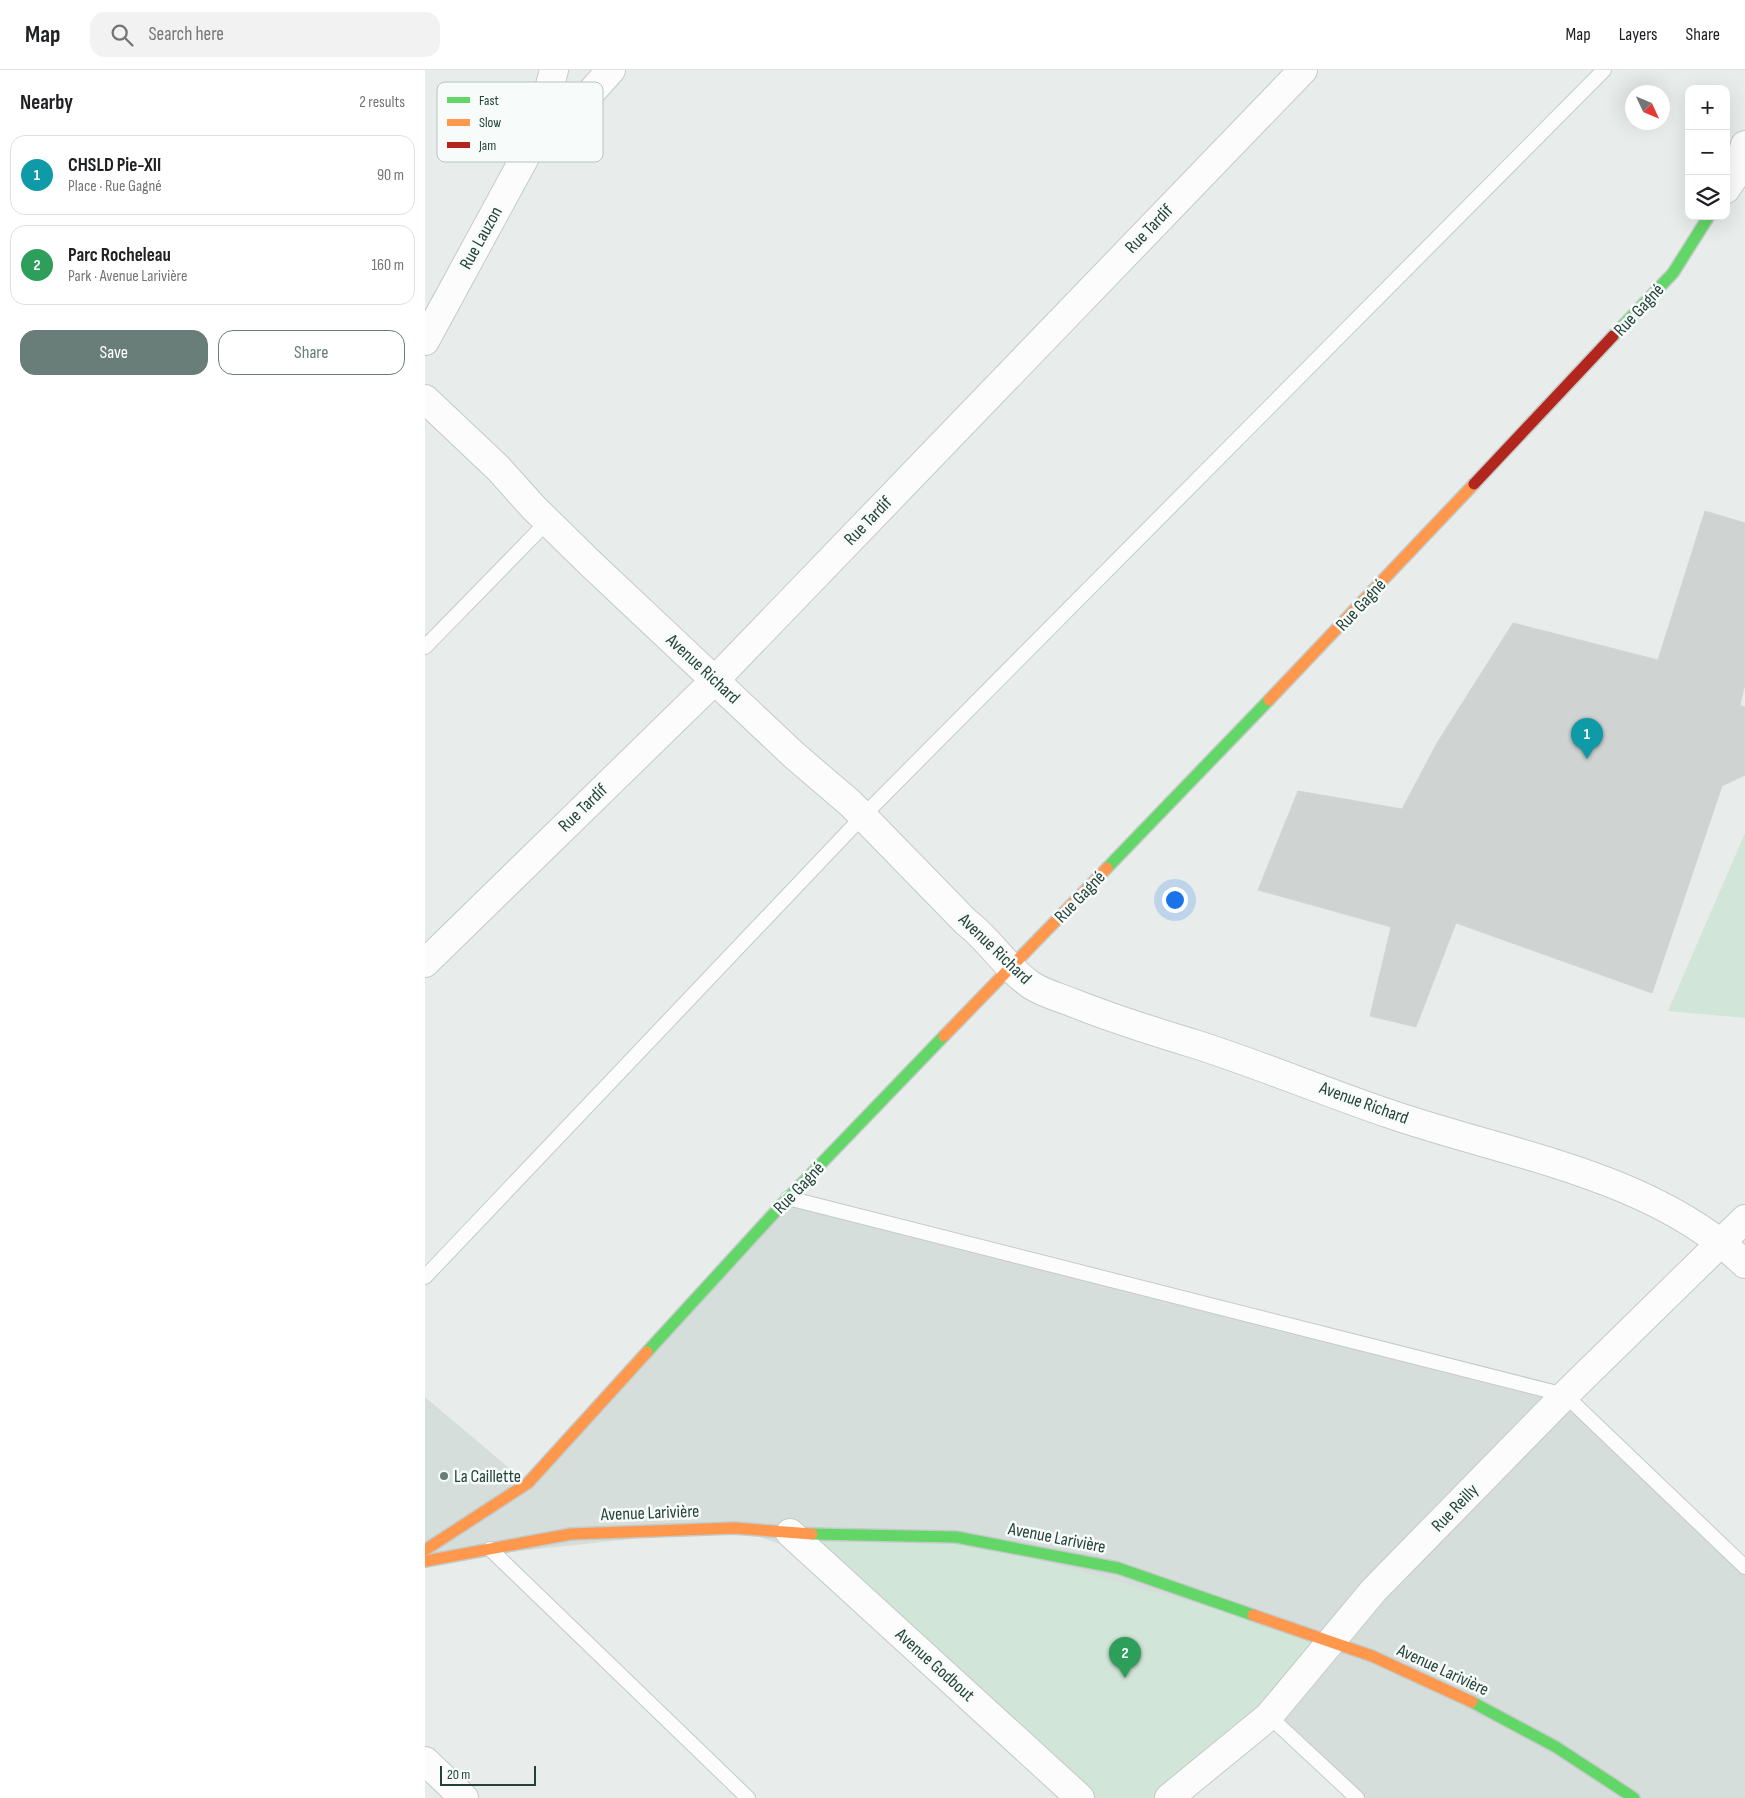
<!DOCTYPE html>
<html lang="en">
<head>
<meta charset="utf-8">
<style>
  body { margin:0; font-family:"Sofia Sans Condensed",sans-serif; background:#f2f2f2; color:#202124 }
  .controls { position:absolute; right:15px; top:15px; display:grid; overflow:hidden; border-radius:10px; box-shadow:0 5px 20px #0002 }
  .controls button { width:45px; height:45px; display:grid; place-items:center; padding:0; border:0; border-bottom:1px solid #e0e0e0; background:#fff; color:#202124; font:25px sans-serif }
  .compass { position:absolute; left:1200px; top:15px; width:45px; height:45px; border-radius:50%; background:#fff; box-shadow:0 5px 20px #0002; rotate:134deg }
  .scale { position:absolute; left:15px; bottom:12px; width:96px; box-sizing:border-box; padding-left:5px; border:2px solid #24423a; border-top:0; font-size:14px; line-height:18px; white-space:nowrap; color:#24423a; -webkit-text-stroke:4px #f7fbf9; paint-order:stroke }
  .you { position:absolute; left:749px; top:829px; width:18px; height:18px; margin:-12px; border:4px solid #fff; border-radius:50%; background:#1a73e8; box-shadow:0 0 0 8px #1a73e833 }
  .badge { display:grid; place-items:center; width:32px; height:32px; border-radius:50%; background:#697e78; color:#fff; font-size:16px; font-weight:700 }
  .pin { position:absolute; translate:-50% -41px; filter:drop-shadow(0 1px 2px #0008) }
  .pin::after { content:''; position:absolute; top:26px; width:18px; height:15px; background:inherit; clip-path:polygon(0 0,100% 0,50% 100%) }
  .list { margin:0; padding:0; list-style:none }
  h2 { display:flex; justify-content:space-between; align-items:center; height:65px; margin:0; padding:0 20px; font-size:21px }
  h2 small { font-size:16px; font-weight:400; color:#757577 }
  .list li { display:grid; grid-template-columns:32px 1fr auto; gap:15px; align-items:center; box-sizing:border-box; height:80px; margin:0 10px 10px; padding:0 10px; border:1px solid #e0e0e0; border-radius:15px }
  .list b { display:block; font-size:19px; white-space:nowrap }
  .list p { margin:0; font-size:16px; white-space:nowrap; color:#757577 }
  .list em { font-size:16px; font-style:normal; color:#757577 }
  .actions { display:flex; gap:10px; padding:15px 20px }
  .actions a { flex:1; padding:11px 0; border:1px solid #697e78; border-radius:15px; text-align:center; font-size:18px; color:#697e78 }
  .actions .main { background:#697e78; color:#fff }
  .icon { flex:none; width:28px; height:28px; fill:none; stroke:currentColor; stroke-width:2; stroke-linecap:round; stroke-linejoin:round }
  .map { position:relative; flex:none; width:1320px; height:1728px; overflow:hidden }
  header { display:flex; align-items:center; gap:30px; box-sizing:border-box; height:70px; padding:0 25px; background:#fff; border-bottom:1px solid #e0e0e0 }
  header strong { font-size:24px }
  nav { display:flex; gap:28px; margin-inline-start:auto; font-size:18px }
  .search { width:350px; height:45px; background:#f2f2f2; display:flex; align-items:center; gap:12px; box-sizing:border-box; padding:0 18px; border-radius:15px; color:#757577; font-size:19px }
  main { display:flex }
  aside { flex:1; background:#fff }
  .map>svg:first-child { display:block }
  .built { fill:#d6dedb }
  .green { fill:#d1e6d8 }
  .building { fill:#cfd4d2; stroke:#d1d6d4 }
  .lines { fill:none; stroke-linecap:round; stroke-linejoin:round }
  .lane-casing { stroke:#c5cac8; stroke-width:16 }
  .street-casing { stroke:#c5cac8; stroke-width:30 }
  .fast-casing { stroke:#c3cbc8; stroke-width:14 }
  .slow-casing { stroke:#c3cbc8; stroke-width:14 }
  .jam-casing { stroke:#c3cbc8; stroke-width:14 }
  .lane { stroke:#fcfcfc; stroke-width:14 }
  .street { stroke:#fcfcfc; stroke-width:28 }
  .fast { stroke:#63d668; stroke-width:11 }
  .slow { stroke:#ff974d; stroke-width:11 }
  .jam { stroke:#b3261e; stroke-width:11 }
  .poi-dot { fill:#697e78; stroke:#f7fbf9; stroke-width:2 }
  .labels { text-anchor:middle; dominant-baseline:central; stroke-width:5; stroke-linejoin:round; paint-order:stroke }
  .street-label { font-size:18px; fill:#24423a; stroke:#f7fbf9 }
  .poi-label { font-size:18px; fill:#24423a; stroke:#f7fbf9; text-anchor:start }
  .key { fill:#f7fbf9; stroke:#b8c4c0; stroke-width:1 }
  .key-label { font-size:14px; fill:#24423a }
</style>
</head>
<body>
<header>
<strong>Map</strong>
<div class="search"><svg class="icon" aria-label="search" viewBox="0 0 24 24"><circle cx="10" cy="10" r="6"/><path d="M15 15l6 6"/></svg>Search here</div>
<nav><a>Map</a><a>Layers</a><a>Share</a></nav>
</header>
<main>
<aside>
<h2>Nearby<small>2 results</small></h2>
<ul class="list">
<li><span class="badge" style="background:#0f9aa8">1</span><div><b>CHSLD Pie-XII</b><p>Place · Rue Gagné</p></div><em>90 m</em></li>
<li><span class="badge" style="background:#2e9e5b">2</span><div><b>Parc Rocheleau</b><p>Park · Avenue Larivière</p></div><em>160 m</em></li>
</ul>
<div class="actions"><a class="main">Save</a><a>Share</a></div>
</aside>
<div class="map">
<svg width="1320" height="1728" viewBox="0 0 1320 1728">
  <rect width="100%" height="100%" fill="#e8edeb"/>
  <!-- built -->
  <path class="built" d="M363,1128L1140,1325L1320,1497V1728H932L844,1646L309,1458L0,1491V1327L102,1413Z"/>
  <!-- green -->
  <g class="green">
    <path d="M1320,763V948L1243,941Z"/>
    <path d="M365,1463L531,1467L907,1571L744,1728H655Z"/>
  </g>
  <!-- building -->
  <path class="building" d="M1280,441L1320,453V614L1315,635L1320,637V705L1297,716L1227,923L1031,853L991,957L945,946L966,857L833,820L873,721L977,739L1012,673L1088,553L1233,590Z"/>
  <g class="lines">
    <defs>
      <g id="lane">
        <path d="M0,577L123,451"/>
        <path d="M363,1128L1140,1325L1320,1497"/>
        <path d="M0,1207L438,746L1179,0"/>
        <path d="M65,1479L323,1728"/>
        <path d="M844,1646L932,1728"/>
      </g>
      <g id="street">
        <path d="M112,65L152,38L186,0"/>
        <path d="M1301,119L1313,101L1320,75"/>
        <path d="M0,271L112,65L129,0"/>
        <path d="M0,329L73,398L109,438L165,493L370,686L425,733L541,852C566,871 581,898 606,915C618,923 633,927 646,932C688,949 730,962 773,975C838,996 900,1022 965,1044C1084,1085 1225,1104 1320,1194"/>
        <path d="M0,893L290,610L878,0"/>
        <path d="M365,1463L655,1728"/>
        <path d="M0,1691L39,1728"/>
        <path d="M744,1728L844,1646L949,1520L1140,1325L1320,1149"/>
      </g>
      <g id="fast">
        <path d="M1188,266L1248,203L1284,146"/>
        <path d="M682,798L844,630"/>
        <path d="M222,1282L363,1128L519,966"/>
        <path d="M387,1464L531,1467L693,1498L828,1545"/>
        <path d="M1047,1632L1131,1677L1209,1728"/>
      </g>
      <g id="slow">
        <path d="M844,630L1049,414"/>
        <path d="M519,966L682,798"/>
        <path d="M0,1480L103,1413L222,1282"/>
        <path d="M0,1491L146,1464L309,1458L387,1464"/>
        <path d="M828,1545L947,1586L1047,1632"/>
      </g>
      <path id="jam" d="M1049,414L1188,266"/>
    </defs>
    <!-- lane casing -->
    <use href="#lane" class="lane-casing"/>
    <!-- street casing -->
    <use href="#street" class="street-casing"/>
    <!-- fast casing -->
    <use href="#fast" class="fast-casing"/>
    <!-- slow casing -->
    <use href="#slow" class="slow-casing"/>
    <!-- jam casing -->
    <use href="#jam" class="jam-casing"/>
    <!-- lane -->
    <use href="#lane" class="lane"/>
    <!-- street -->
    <use href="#street" class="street"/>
    <!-- fast -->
    <use href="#fast" class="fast"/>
    <!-- slow -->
    <use href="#slow" class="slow"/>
    <!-- jam -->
    <use href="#jam" class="jam"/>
  </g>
  <!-- markers -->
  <circle class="poi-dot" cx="19" cy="1406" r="5"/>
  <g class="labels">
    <!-- street labels -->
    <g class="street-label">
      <text transform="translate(724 159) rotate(-46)">Rue Tardif</text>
      <text transform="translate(56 168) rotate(-61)">Rue Lauzon</text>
      <text transform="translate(1214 240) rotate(-47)">Rue Gagné</text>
      <text transform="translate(443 451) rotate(-46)">Rue Tardif</text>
      <text transform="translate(936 535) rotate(-47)">Rue Gagné</text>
      <text transform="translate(278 599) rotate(43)">Avenue Richard</text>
      <text transform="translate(158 738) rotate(-44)">Rue Tardif</text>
      <text transform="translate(655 827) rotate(-46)">Rue Gagné</text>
      <text transform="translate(570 879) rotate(44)">Avenue Richard</text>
      <text transform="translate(939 1033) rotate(20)">Avenue Richard</text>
      <text transform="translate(374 1118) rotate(-46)">Rue Gagné</text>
      <text transform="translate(1030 1438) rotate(-46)">Rue Reilly</text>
      <text transform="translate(225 1443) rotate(-2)">Avenue Larivière</text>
      <text transform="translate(632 1468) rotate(11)">Avenue Larivière</text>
      <text transform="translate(510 1595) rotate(42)">Avenue Godbout</text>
      <text transform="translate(1018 1600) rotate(25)">Avenue Larivière</text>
    </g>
    <!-- poi labels -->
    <g class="poi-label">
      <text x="29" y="1406">La Caillette</text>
    </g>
  </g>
  <!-- legend -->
  <rect x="12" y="12" width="166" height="80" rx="8" class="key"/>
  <rect x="22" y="27" width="23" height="6" fill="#63d668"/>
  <rect x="22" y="49" width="23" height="7" fill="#ff974d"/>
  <rect x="22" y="72" width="23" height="6" fill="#b3261e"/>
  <g class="key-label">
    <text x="54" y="35">Fast</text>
    <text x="54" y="57">Slow</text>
    <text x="54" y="80">Jam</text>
  </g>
</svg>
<div class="controls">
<button>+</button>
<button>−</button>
<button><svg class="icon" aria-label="layers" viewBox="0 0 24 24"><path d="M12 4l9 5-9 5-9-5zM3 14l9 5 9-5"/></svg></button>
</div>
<svg class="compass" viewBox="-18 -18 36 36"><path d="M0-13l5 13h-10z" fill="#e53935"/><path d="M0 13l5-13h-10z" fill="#757577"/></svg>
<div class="scale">20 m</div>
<div class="you"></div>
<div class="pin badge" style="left:1162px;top:689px;background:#0f9aa8">1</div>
<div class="pin badge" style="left:700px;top:1608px;background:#2e9e5b">2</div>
</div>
</main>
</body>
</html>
